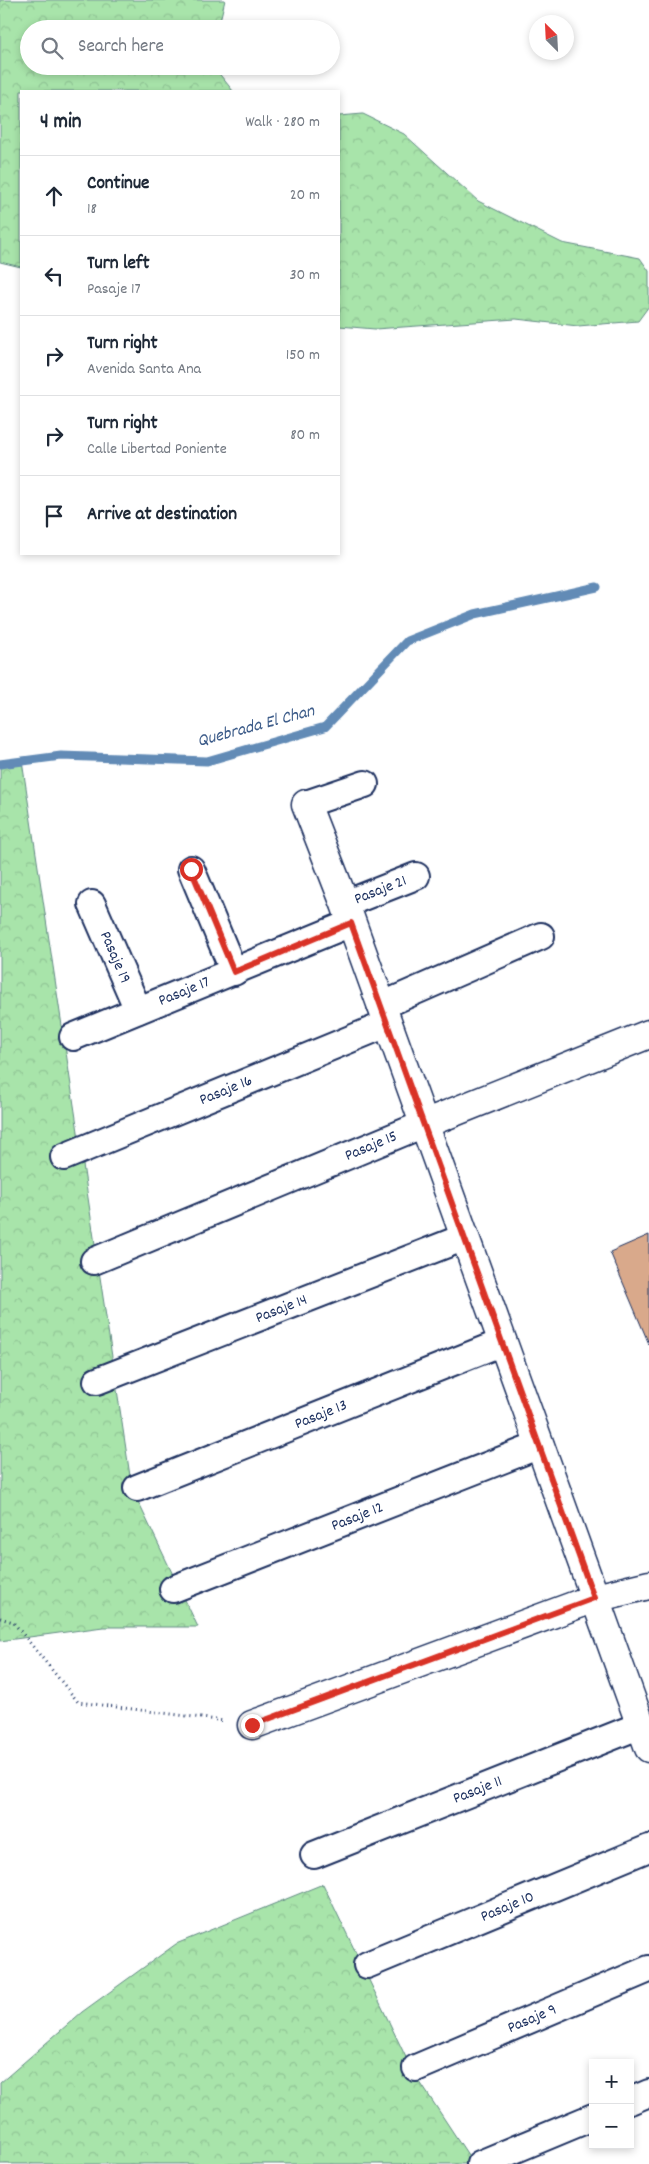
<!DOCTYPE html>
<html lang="en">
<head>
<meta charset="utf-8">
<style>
  body { margin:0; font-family:Dekko,sans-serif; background:#f2f2f3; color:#1f2937 }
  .controls { position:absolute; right:15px; bottom:15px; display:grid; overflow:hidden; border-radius:0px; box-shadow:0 2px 8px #0003 }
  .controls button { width:45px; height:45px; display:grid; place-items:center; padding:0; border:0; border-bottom:1px solid #e0e1e3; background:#fff; color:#1f2937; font:25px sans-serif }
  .compass { position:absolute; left:529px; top:15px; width:45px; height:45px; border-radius:50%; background:#fff; box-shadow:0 2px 8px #0003; rotate:336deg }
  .stop { position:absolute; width:15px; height:15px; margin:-11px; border:4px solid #d93025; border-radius:50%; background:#fff }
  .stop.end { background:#d93025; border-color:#fff; box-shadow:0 1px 5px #0008 }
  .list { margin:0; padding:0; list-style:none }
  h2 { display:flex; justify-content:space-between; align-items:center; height:65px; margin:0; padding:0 20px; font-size:21px }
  h2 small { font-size:16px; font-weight:400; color:#747a83 }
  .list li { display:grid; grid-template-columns:32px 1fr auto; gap:15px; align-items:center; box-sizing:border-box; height:80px; padding:0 20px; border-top:1px solid #e0e1e3 }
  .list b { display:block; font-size:19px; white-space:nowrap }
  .list p { margin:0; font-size:16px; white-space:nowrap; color:#747a83 }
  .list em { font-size:16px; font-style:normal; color:#747a83 }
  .icon { flex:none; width:28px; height:28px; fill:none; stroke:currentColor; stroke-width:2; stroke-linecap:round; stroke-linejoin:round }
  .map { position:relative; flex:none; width:649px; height:2164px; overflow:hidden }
  .search { position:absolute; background:#fff; box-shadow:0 2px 8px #0003; left:20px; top:20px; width:320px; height:55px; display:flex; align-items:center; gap:12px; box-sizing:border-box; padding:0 18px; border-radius:28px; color:#747a83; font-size:19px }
  .panel { position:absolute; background:#fff; box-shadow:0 2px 8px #0003; left:20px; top:90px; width:320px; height:465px; border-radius:0px }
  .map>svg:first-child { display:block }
  .forest { fill:url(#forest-crowns); stroke:#628a84 }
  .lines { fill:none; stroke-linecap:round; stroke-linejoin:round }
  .stream { stroke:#628bb6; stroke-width:9 }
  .building { fill:#d9a98b; stroke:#1b2f5e }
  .pedestrian-casing { stroke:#1b2f5e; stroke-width:30 }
  .minor-casing { stroke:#1b2f5e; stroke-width:31 }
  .path { stroke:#1b2f5e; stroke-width:3; stroke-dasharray:1 4; stroke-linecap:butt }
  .pedestrian { stroke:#fff; stroke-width:26 }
  .minor { stroke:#fff; stroke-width:28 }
  .route { stroke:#d93025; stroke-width:6 }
  .labels { text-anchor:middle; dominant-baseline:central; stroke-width:4; stroke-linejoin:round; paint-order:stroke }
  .street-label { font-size:16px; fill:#1b2f5e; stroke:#fff }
  .water-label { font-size:18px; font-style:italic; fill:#3e5d8a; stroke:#fff }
</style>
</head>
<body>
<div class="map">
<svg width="649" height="2164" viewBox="0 0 649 2164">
  <defs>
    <pattern id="forest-crowns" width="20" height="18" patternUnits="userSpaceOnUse" patternTransform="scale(1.25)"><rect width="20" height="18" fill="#a8e4aa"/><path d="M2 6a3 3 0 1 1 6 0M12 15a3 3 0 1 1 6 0" fill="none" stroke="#90c495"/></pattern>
  </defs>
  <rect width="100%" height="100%" fill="#fff"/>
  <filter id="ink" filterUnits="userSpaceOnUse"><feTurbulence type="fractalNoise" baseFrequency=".02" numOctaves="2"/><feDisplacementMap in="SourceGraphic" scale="10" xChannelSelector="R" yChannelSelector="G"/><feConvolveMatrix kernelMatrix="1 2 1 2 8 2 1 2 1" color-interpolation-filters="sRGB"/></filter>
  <g filter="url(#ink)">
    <!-- forest -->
    <g class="forest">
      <path d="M0,0H225L218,29H29V66H213L233,91H21V267L0,262Z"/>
      <path d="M363,114L404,134L478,201L562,243L640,258L649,271V306L638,321L578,326L516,319L375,329L339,326V116Z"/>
      <path d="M22,761L132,1489L198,1627H103L0,1641V764Z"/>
      <path d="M323,1884L412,2070L474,2164H0V2083L82,2012L176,1944Z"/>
    </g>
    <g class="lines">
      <!-- stream -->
      <path class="stream" d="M0,764L61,756L207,761L325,727L407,641L475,614L597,587"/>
    </g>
    <!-- building -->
    <path class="building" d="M649,1235V1344L610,1252Z"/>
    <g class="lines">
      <defs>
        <g id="pedestrian">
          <path d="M306,804L365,784"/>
          <path d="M191,869L234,972"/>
          <path id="s1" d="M92,904L138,1010"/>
          <path id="s2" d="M345,904L416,876"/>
          <path d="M381,1006L541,936"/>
          <path id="s3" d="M73,1037L351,923"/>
          <path id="s4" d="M64,1157L387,1024"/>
          <path id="s5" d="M94,1261L424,1124"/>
          <path id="s6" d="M97,1381L465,1237"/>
          <path id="s7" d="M137,1488L503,1342"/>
          <path id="s8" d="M173,1589L540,1445"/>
          <path id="s9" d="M314,1855L641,1725"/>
          <path id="s10" d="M367,1965L649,1848"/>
          <path id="s11" d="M416,2068L649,1969"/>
          <path d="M630,2101L649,2093"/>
          <path d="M480,2164L593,2117"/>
        </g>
        <g id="minor">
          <path d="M306,804L345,904L649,1748"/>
          <path d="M424,1124L649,1034"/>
          <path d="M252,1725L595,1598L649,1585"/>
        </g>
      </defs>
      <!-- pedestrian casing -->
      <use href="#pedestrian" class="pedestrian-casing"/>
      <!-- minor casing -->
      <use href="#minor" class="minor-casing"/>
      <!-- path -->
      <path class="path" d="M0,1618L13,1622L78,1702L225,1721"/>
      <!-- pedestrian -->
      <use href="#pedestrian" class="pedestrian"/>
      <!-- minor -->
      <use href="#minor" class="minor"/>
    </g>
  </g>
  <g class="lines" filter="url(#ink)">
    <!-- route -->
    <path class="route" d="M191,869L234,972L351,923L594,1598L252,1725"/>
  </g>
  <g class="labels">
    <!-- street labels -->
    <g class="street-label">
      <text stroke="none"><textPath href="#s2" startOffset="38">Pasaje 21</textPath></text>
      <text stroke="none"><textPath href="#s1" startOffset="58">Pasaje 19</textPath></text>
      <text stroke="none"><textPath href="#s3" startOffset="120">Pasaje 17</textPath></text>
      <text stroke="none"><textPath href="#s4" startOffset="175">Pasaje 16</textPath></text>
      <text stroke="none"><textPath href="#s5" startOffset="300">Pasaje 15</textPath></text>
      <text stroke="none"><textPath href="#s6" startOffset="198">Pasaje 14</textPath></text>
      <text stroke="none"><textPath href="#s7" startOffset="198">Pasaje 13</textPath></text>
      <text stroke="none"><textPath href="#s8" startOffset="198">Pasaje 12</textPath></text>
      <text stroke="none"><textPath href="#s9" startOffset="176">Pasaje 11</textPath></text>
      <text stroke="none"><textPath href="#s10" startOffset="152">Pasaje 10</textPath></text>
      <text stroke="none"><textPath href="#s11" startOffset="126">Pasaje 9</textPath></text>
    </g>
    <!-- water labels -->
    <g class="water-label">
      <text transform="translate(256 727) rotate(-15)">Quebrada El Chan</text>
    </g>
  </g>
</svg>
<div class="controls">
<button>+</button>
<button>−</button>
</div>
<svg class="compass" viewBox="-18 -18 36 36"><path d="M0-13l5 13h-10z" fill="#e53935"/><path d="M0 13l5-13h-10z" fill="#747a83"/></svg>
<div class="stop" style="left:191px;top:869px"></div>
<div class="stop end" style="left:252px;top:1725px"></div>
<div class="search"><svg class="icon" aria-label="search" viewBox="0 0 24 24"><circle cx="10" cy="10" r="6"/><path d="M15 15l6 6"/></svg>Search here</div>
<section class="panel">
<h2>4 min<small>Walk · 280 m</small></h2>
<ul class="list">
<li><svg class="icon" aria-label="ahead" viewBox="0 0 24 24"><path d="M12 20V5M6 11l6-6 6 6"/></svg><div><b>Continue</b><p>18</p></div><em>20 m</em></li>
<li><svg class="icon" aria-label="left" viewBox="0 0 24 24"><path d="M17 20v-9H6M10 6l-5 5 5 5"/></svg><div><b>Turn left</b><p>Pasaje 17</p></div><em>30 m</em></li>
<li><svg class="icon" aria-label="right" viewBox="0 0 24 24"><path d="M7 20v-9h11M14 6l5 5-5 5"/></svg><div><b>Turn right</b><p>Avenida Santa Ana</p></div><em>150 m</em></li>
<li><svg class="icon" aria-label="right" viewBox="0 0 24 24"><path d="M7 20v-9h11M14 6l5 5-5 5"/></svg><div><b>Turn right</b><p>Calle Libertad Poniente</p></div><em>80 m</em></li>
<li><svg class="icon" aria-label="arrive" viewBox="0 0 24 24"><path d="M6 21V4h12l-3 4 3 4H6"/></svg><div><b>Arrive at destination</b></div></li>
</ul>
</section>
</div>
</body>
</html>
